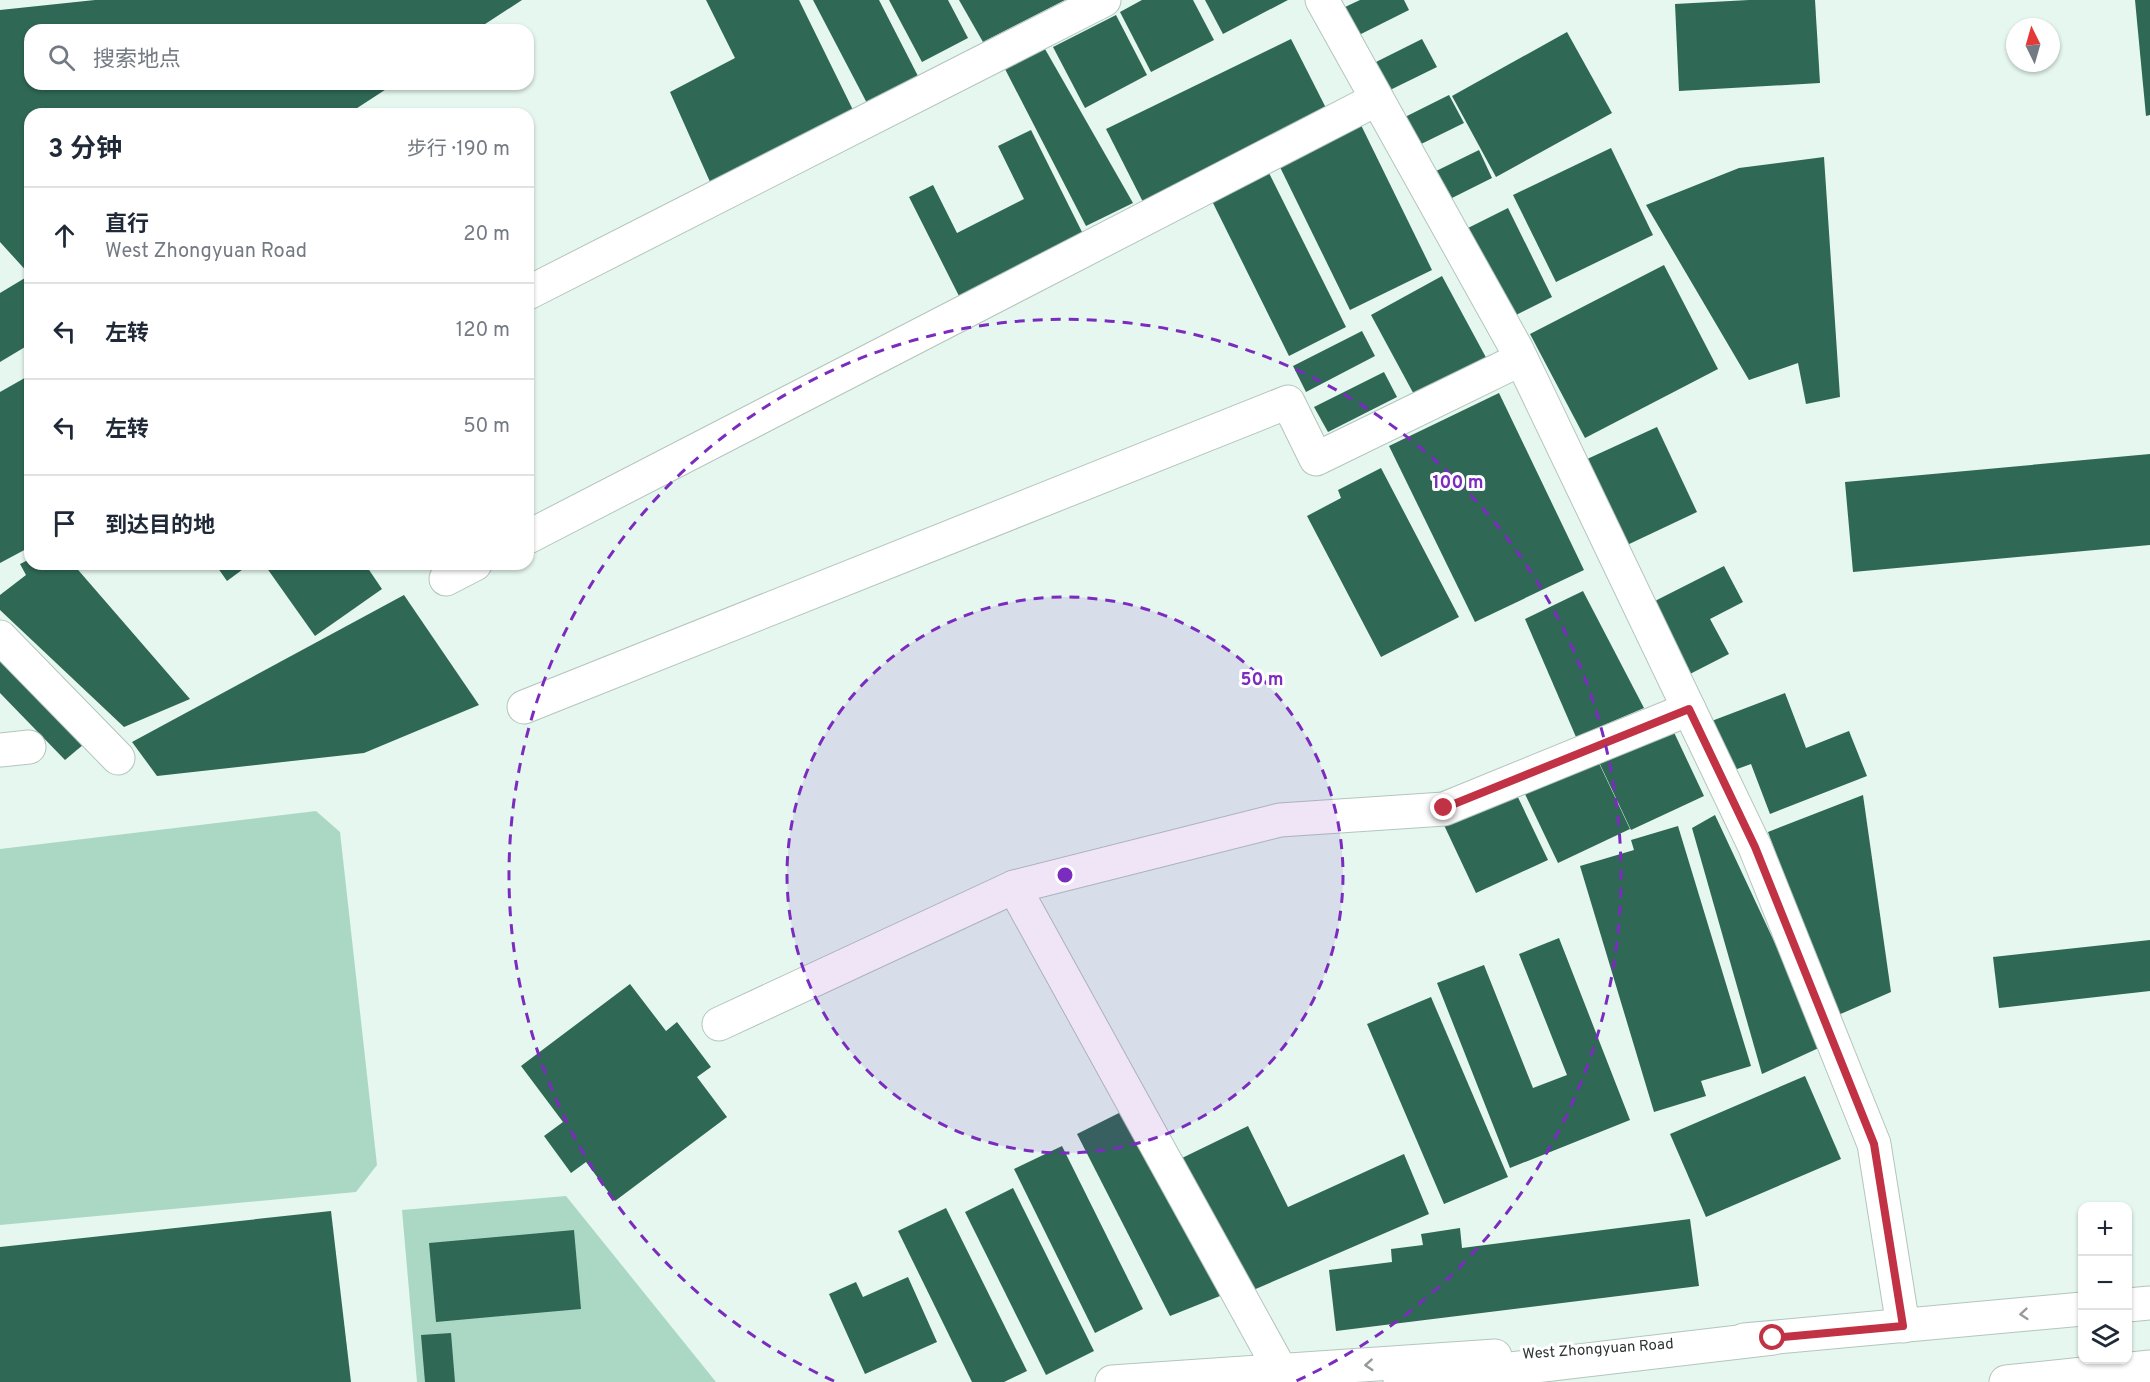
<!DOCTYPE html>
<html lang="zh">
<head>
<meta charset="utf-8">
<style>
  body { margin:0; font-family:Overpass,"Noto Sans SC",sans-serif; background:#f2f2f3; color:#1f2937 }
  .controls { position:absolute; right:18px; bottom:18px; display:grid; overflow:hidden; border-radius:12px; box-shadow:0 2px 4px #0004 }
  .controls button { width:54px; height:54px; display:grid; place-items:center; padding:0; border:0; border-bottom:2px solid #e0e1e3; background:#fff; color:#1f2937; font:30px sans-serif }
  .compass { position:absolute; left:2006px; top:18px; width:54px; height:54px; border-radius:50%; background:#fff; box-shadow:0 2px 4px #0004; rotate:355deg }
  .stop { position:absolute; width:18px; height:18px; margin:-14px; border:4px solid #c23245; border-radius:50%; background:#fff }
  .stop.end { background:#c23245; border-color:#fff; box-shadow:0 2px 6px #0008 }
  .list { margin:0; padding:0; list-style:none }
  h2 { display:flex; justify-content:space-between; align-items:center; height:78px; margin:0; padding:0 24px; font-size:26px }
  h2 small { font-size:20px; font-weight:400; color:#747a83 }
  .list li { display:grid; grid-template-columns:39px 1fr auto; gap:18px; align-items:center; box-sizing:border-box; height:96px; padding:0 24px; border-top:2px solid #e0e1e3 }
  .list b { display:block; font-size:22px; white-space:nowrap }
  .list p { margin:0; font-size:20px; white-space:nowrap; color:#747a83 }
  .list em { font-size:20px; font-style:normal; color:#747a83 }
  .icon { flex:none; width:33px; height:33px; fill:none; stroke:currentColor; stroke-width:2; stroke-linecap:round; stroke-linejoin:round }
  .map { position:relative; flex:none; width:2150px; height:1382px; overflow:hidden }
  .search { position:absolute; background:#fff; box-shadow:0 2px 4px #0004; left:24px; top:24px; width:510px; height:66px; display:flex; align-items:center; gap:15px; box-sizing:border-box; padding:0 21px; border-radius:18px; color:#747a83; font-size:22px }
  .panel { position:absolute; background:#fff; box-shadow:0 2px 4px #0004; left:24px; top:108px; width:510px; height:462px; border-radius:18px }
  .map>svg:first-child { display:block }
  .green { fill:#abd8c5 }
  .building { fill:#2f6855 }
  .lines { fill:none; stroke-linecap:round; stroke-linejoin:round }
  .minor-casing { stroke:#b3c5bd; stroke-width:35 }
  .major-casing { stroke:#b3c5bd; stroke-width:35 }
  .highway-casing { stroke:#b3c5bd; stroke-width:35 }
  .minor { stroke:#fff; stroke-width:33 }
  .major { stroke:#fff; stroke-width:33 }
  .highway { stroke:#fff; stroke-width:33 }
  .oneway { stroke:#969a98 }
  .route { stroke:#c23245; stroke-width:8 }
  .ring { fill:none; stroke:#7b2cbf; stroke-width:3; stroke-dasharray:10 8 }
  .labels { text-anchor:middle; dominant-baseline:central; stroke-width:6; stroke-linejoin:round; paint-order:stroke }
  .street-label { font-size:15px; fill:#2d3431; stroke:#fff }
  .centre { fill:#7b2cbf; stroke:#fff; stroke-width:3 }
  .ring-label { font-size:18px; text-anchor:middle; font-weight:bold; fill:#7b2cbf; stroke:#fff; stroke-width:6; stroke-linejoin:round; paint-order:stroke }
</style>
</head>
<body>
<div class="map">
<svg width="2150" height="1382" viewBox="0 0 2150 1382">
  <rect width="100%" height="100%" fill="#e5f7ef"/>
  <!-- green -->
  <g class="green">
    <path d="M316,811L340,832L377,1165L356,1192L0,1225V849Z"/>
    <path d="M566,1196L716,1382H417L402,1210Z"/>
  </g>
  <!-- building -->
  <g class="building">
    <path d="M95,0H522L476,30H30V84H394L348,114H30V275L0,242V10Z"/>
    <path d="M706,0H799L854,112L711,184L670,92L735,58Z"/>
    <path d="M813,0H879L920,80L869,107Z"/>
    <path d="M889,0H948L968,38L922,62Z"/>
    <path d="M959,0H1065L983,42Z"/>
    <path d="M1142,0H1193L1214,40L1151,72L1120,12Z"/>
    <path d="M1205,0H1288L1223,34Z"/>
    <path d="M1360,0H1404L1409,10L1359,35L1345,7Z"/>
    <path d="M1749,0H1815L1820,83L1679,91L1675,4Z"/>
    <path d="M2135,0H2150V115L2146,116Z"/>
    <path d="M1116,15L1147,75L1085,108L1053,47Z"/>
    <path d="M1567,32L1612,113L1496,177L1452,96Z"/>
    <path d="M1291,39L1328,112L1144,204L1106,129Z"/>
    <path d="M1422,39L1437,67L1386,92L1372,64Z"/>
    <path d="M1045,49L1133,203L1086,226L1005,69Z"/>
    <path d="M1449,95L1464,123L1413,148L1399,120Z"/>
    <path d="M1359,121L1432,270L1350,310L1277,161Z"/>
    <path d="M1031,130L1084,236L960,298L909,197L933,185L957,233L1024,199L998,146Z"/>
    <path d="M1611,148L1653,235L1556,282L1513,195Z"/>
    <path d="M1479,150L1492,178L1442,203L1428,175Z"/>
    <path d="M1824,157L1840,397L1806,404L1798,363L1749,380L1646,205L1739,168Z"/>
    <path d="M1268,171L1346,327L1289,356L1211,199Z"/>
    <path d="M1508,208L1552,297L1506,320L1462,231Z"/>
    <path d="M1664,265L1718,369L1585,438L1530,334Z"/>
    <path d="M30,275V344L0,362V293Z"/>
    <path d="M1442,276L1489,363L1417,400L1371,315Z"/>
    <path d="M1362,331L1375,356L1306,392L1293,366Z"/>
    <path d="M1384,372L1397,397L1328,432L1314,407Z"/>
    <path d="M30,375V547L0,563V392Z"/>
    <path d="M1499,393L1584,570L1475,622L1389,446Z"/>
    <path d="M1657,427L1697,512L1625,546L1585,460Z"/>
    <path d="M2150,454V545L1853,572L1845,482Z"/>
    <path d="M1381,468L1459,617L1381,657L1307,516L1341,498L1338,490Z"/>
    <path d="M30,559V564H73L190,699L124,727L0,610V595L26,575L20,564Z"/>
    <path d="M215,564H250L227,581Z"/>
    <path d="M264,564H365L382,589L315,636Z"/>
    <path d="M1724,566L1743,602L1710,619L1729,654L1688,675L1651,603Z"/>
    <path d="M1583,591L1644,708L1576,737L1525,619Z"/>
    <path d="M404,595L479,705L364,753L157,776L132,742Z"/>
    <path d="M0,647L90,739L65,760L0,693Z"/>
    <path d="M1785,693L1806,748L1849,731L1867,776L1770,814L1751,764L1729,772L1709,722Z"/>
    <path d="M1671,726L1704,796L1631,830L1598,760Z"/>
    <path d="M1597,759L1630,829L1558,863L1524,792Z"/>
    <path d="M1514,789L1548,860L1476,893L1443,823Z"/>
    <path d="M1863,795L1891,992L1836,1016L1768,832Z"/>
    <path d="M1715,815L1823,1046L1762,1074L1692,828Z"/>
    <path d="M1678,826L1751,1066L1701,1081L1706,1096L1654,1112L1580,866L1634,850L1631,840Z"/>
    <path d="M1559,938L1630,1120L1510,1168L1437,983L1484,965L1533,1088L1567,1075L1519,954Z"/>
    <path d="M2150,940V991L1999,1008L1993,957Z"/>
    <path d="M630,984L666,1031L677,1022L711,1067L697,1077L727,1117L615,1201L586,1162L571,1173L544,1136L563,1122L521,1066Z"/>
    <path d="M1431,997L1508,1177L1444,1204L1367,1024Z"/>
    <path d="M1805,1076L1841,1159L1706,1217L1670,1134Z"/>
    <path d="M1125,1110L1220,1296L1170,1316L1077,1134Z"/>
    <path d="M1248,1126L1288,1207L1404,1154L1429,1214L1251,1291L1180,1159Z"/>
    <path d="M1062,1146L1143,1309L1095,1333L1014,1169Z"/>
    <path d="M1013,1188L1094,1351L1046,1375L965,1212Z"/>
    <path d="M946,1208L1027,1371L1004,1382H972L898,1231Z"/>
    <path d="M331,1211L351,1382H0V1247Z"/>
    <path d="M1690,1219L1699,1286L1336,1331L1329,1270L1392,1262L1391,1249L1423,1245L1421,1234L1460,1228L1462,1248Z"/>
    <path d="M574,1230L581,1309L436,1322L429,1243Z"/>
    <path d="M908,1277L937,1342L865,1374L829,1294L856,1282L863,1297Z"/>
    <path d="M451,1333L455,1382H425L421,1335Z"/>
  </g>
  <g class="lines">
    <defs>
      <g id="minor">
        <path d="M1322,0L1516,348L1755,847L1874,1144L1903,1326"/>
        <path d="M528,293L1104,0"/>
        <path d="M528,537L1377,99"/>
        <path d="M446,579L475,564"/>
        <path d="M0,637L118,758"/>
        <path d="M524,707L1288,402L1316,459L1521,359"/>
        <path d="M0,750L29,747"/>
        <path d="M1014,887L1280,820L1444,809L1689,709"/>
        <path d="M719,1024L1014,887L1281,1371"/>
      </g>
      <g id="major">
        <path d="M2128,1305L2150,1303"/>
        <path d="M1744,1340L2082,1309"/>
        <path d="M1112,1382L1495,1356"/>
      </g>
      <g id="highway">
        <path d="M1400,1382L1773,1338"/>
        <path d="M2006,1382L2150,1367"/>
      </g>
    </defs>
    <!-- minor casing -->
    <use href="#minor" class="minor-casing"/>
    <!-- major casing -->
    <use href="#major" class="major-casing"/>
    <!-- highway casing -->
    <use href="#highway" class="highway-casing"/>
    <!-- minor -->
    <use href="#minor" class="minor"/>
    <!-- major -->
    <use href="#major" class="major"/>
    <!-- highway -->
    <use href="#highway" class="highway"/>
  </g>
  <!-- one-way arrows -->
  <defs><path id="oneway-chevron" d="M-2-3.5L2.5 0L-2 3.5" fill="none" stroke-width="1.6" stroke-linecap="round" stroke-linejoin="round" transform="scale(1.5)"/></defs>
  <g class="oneway">
    <use href="#oneway-chevron" transform="translate(2024 1314) rotate(175)"/>
    <use href="#oneway-chevron" transform="translate(1369 1365) rotate(176)"/>
  </g>
  <g class="lines">
    <!-- route -->
    <path class="route" d="M1444,808L1689,709L1755,847L1874,1144L1903,1326L1773,1338"/>
  </g>
  <!-- distance rings -->
  <circle cx="1065" cy="875" r="278" fill="#7b2cbf" fill-opacity=".12"/>
  <g class="ring">
    <circle cx="1065" cy="875" r="278"/>
    <path d="M834 1381A556 556 0 1 1 1296 1381"/>
  </g>
  <g class="labels">
    <!-- street labels -->
    <g class="street-label">
      <text transform="translate(1598 1350) rotate(-4)">West Zhongyuan Road</text>
    </g>
  </g>
  <circle cx="1065" cy="875" r="9" class="centre"/>
  <g class="ring-label">
    <text x="1458" y="488">100 m</text>
    <text x="1262" y="685">50 m</text>
  </g>
</svg>
<div class="controls">
<button>+</button>
<button>−</button>
<button><svg class="icon" aria-label="layers" viewBox="0 0 24 24"><path d="M12 4l9 5-9 5-9-5zM3 14l9 5 9-5"/></svg></button>
</div>
<svg class="compass" viewBox="-18 -18 36 36"><path d="M0-13l5 13h-10z" fill="#e53935"/><path d="M0 13l5-13h-10z" fill="#747a83"/></svg>
<div class="stop" style="left:1773px;top:1338px"></div>
<div class="stop end" style="left:1444px;top:808px"></div>
<div class="search"><svg class="icon" aria-label="search" viewBox="0 0 24 24"><circle cx="10" cy="10" r="6"/><path d="M15 15l6 6"/></svg>搜索地点</div>
<section class="panel">
<h2>3 分钟<small>步行 · 190 m</small></h2>
<ul class="list">
<li><svg class="icon" aria-label="ahead" viewBox="0 0 24 24"><path d="M12 20V5M6 11l6-6 6 6"/></svg><div><b>直行</b><p>West Zhongyuan Road</p></div><em>20 m</em></li>
<li><svg class="icon" aria-label="left" viewBox="0 0 24 24"><path d="M17 20v-9H6M10 6l-5 5 5 5"/></svg><div><b>左转</b></div><em>120 m</em></li>
<li><svg class="icon" aria-label="left" viewBox="0 0 24 24"><path d="M17 20v-9H6M10 6l-5 5 5 5"/></svg><div><b>左转</b></div><em>50 m</em></li>
<li><svg class="icon" aria-label="arrive" viewBox="0 0 24 24"><path d="M6 21V4h12l-3 4 3 4H6"/></svg><div><b>到达目的地</b></div></li>
</ul>
</section>
</div>
</body>
</html>
